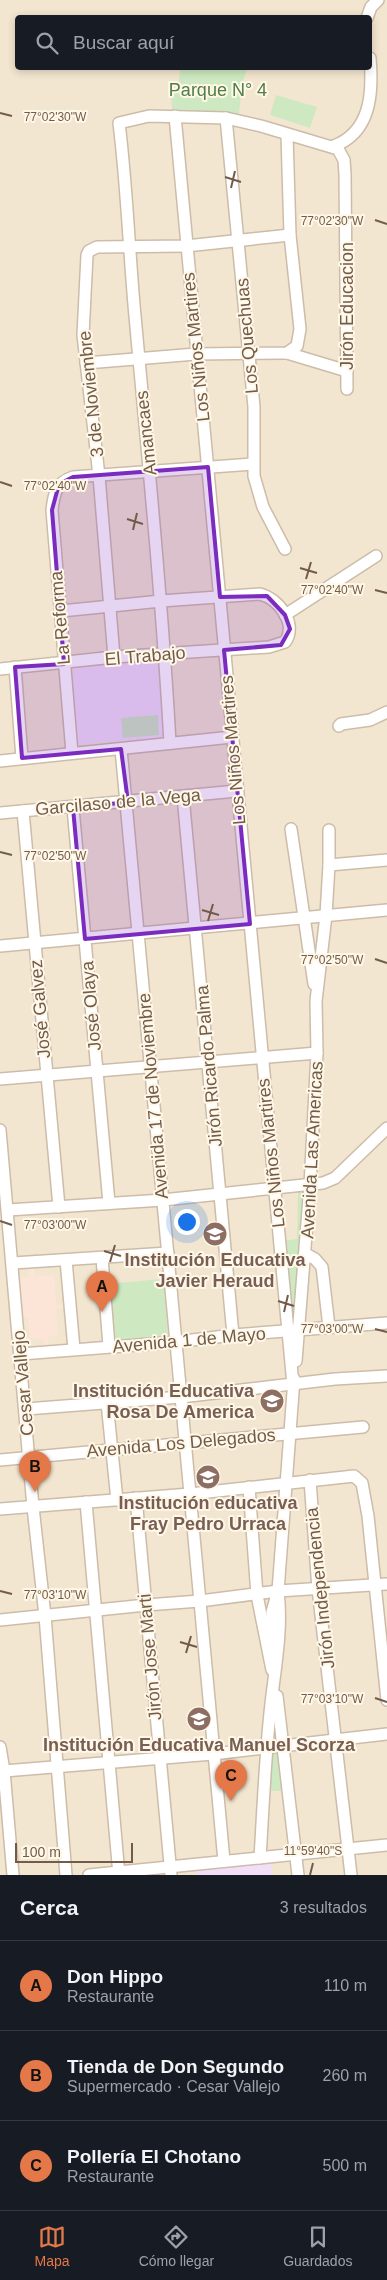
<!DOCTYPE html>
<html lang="es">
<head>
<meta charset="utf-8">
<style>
  body { margin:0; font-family:Arial,sans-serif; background:#242831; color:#f1f3f6 }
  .scale { position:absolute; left:15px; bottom:12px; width:118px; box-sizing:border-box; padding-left:5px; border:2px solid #735b49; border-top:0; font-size:14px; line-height:18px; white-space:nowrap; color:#735b49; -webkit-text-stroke:4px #fff8e8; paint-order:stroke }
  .you { position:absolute; left:186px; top:1221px; width:18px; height:18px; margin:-12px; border:4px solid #fff; border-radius:50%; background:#1a73e8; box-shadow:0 0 0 8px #1a73e833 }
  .badge { display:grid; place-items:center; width:32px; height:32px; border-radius:50%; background:#e47848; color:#111; font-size:16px; font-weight:700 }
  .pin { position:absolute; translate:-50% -41px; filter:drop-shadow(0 1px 2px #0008) }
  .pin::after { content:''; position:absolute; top:26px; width:18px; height:15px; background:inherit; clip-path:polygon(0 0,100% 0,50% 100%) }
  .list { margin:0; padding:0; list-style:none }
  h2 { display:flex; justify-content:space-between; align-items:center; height:65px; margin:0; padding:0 20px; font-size:21px }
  h2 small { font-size:16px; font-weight:400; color:#9ea1a6 }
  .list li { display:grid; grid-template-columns:32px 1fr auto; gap:15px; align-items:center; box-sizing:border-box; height:90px; padding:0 20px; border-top:1px solid #363941 }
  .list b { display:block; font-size:19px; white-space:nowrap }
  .list p { margin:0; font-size:16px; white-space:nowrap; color:#9ea1a6 }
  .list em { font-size:16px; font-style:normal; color:#9ea1a6 }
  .icon { flex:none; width:28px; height:28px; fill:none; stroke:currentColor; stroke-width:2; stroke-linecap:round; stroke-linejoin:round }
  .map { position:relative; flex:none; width:387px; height:1875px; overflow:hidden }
  .search { position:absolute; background:#171b24; box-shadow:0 2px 8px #0003; left:15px; right:15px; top:15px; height:55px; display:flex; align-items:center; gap:12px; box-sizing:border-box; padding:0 18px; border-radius:5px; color:#9ea1a6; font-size:19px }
  .sheet { height:335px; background:#171b24 }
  nav { display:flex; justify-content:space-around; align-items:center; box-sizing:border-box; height:70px; border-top:1px solid #363941; background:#171b24; font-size:14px; color:#9ea1a6 }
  nav a { display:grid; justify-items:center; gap:2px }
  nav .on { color:#e47848 }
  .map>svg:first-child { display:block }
  .residential { fill:#f3e6d0; fill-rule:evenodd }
  .commercial { fill:#fce4d6 }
  .education { fill:#f1dff8 }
  .green { fill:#cee9c1 }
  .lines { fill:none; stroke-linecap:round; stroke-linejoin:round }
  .minor-casing { stroke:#cdbca9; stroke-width:14 }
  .minor { stroke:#fff; stroke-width:11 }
  .marked { fill:#7b2cbf; fill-opacity:0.2; stroke:#7b2cbf; stroke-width:4; stroke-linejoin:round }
  .ticks { fill:none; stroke:#735b49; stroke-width:2 }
  .labels { text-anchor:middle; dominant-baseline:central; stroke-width:4; stroke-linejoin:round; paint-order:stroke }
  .park-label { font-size:18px; fill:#507e44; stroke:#fff8e8 }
  .street-label { font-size:18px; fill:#735b49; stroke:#fff8e8 }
  .education-label { font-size:18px; font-weight:bold; fill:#785e54; stroke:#fff8e8 }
  .ticks-label { font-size:12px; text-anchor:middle; fill:#735b49; stroke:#fff8e8; stroke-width:4; stroke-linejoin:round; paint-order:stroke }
</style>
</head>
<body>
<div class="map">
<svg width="387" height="1875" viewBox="0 0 387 1875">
  <rect width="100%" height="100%" fill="#fcf4e2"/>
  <!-- residential -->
  <path class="residential" d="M0,0H387V1875H0ZM18,18H370V68H18Z"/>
  <!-- commercial -->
  <path class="commercial" d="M28,1268H34L35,1276L54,1275L56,1305L65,1304V1308L56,1309L58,1336L48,1337V1347H44L43,1338L30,1339L28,1318H21L17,1277H29Z"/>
  <!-- education -->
  <g class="education">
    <path d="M154,661L159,667L163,738L77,744L72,673L75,668Z"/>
    <path d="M271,1862L272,1875H197L196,1870Z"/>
  </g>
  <!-- green -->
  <g class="green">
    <path d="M175,68H247L242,85L239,114L172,110L171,92H178L180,69Z"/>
    <path d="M276,95L317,107L310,128L270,115Z"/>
    <path d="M158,715L159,735L123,738L121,718Z"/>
    <path d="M304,1190L295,1329H289L281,1241L297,1239L298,1192Z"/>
    <path d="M163,1279L168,1334L164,1338L117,1342L110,1336L105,1284Z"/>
    <path d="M283,1752L287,1791H268L271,1753Z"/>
  </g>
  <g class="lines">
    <defs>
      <g id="minor">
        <path d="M367,18L371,7L378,0"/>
        <path d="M175,116L293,1385"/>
        <path d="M226,118L254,407V476L263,507L285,549"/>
        <path d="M334,146C371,132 373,93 370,58"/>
        <path d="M287,353L347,371"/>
        <path d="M86,363L196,354L287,353L297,346L300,329L290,235L287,135"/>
        <path d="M285,615L376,556"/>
        <path d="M114,657L99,476L83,335L87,255L89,251L97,247L186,246L290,235"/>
        <path d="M15,667L22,758"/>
        <path d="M0,669L114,657L269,647L285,642C298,624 279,599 260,594L161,601L61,611"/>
        <path d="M339,726L341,724L370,720L387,712"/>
        <path d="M170,743C162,600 148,458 135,316C129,252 127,187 119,123L149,116L226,118L261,126L338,149L344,160L345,174L347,389"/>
        <path d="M121,749L224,1861"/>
        <path d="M72,753L52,510C54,493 56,483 73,477L253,464"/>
        <path d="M0,761L232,737"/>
        <path d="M183,796L233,1335"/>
        <path d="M73,808L109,1203"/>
        <path d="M23,811L59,1207"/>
        <path d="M0,813L237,791"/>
        <path d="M291,829L314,984"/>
        <path d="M329,865L387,860"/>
        <path d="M0,946L387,910"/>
        <path d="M0,1079L317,1053"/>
        <path d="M0,1130L33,1507L45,1616L66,1875"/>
        <path d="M8,1210L163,1200L323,1183L335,1178L387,1128"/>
        <path d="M306,1254L315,1259L322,1267L329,1327"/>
        <path d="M102,1258L109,1346"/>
        <path d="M66,1260L74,1349"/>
        <path d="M13,1263L168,1253"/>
        <path d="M21,1354L176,1342L233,1335L387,1323"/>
        <path d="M296,1361L310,1185L317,1053L316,1001L326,915L329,865V830"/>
        <path d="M107,1403L117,1500"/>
        <path d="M26,1409L181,1397L335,1379L387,1376"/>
        <path d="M0,1460L363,1427"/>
        <path d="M310,1480L318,1589L351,1875"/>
        <path d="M249,1487L257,1595L272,1670"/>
        <path d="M136,1498L171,1875"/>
        <path d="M86,1502L119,1875"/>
        <path d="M0,1509L190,1494L354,1476L362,1483L368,1516L387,1700"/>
        <path d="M0,1620L146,1605L200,1601L278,1591L387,1584"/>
        <path d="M271,1641L272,1612L276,1598"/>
        <path d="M277,1696L298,1875"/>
        <path d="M0,1747L4,1771L13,1875"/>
        <path d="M0,1776L4,1771L213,1754L387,1734"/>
        <path d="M260,1858C263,1809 265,1761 270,1713C274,1672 283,1632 278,1591L294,1379"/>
        <path d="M89,1875L387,1845"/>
      </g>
    </defs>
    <!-- minor casing -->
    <use href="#minor" class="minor-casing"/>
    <!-- minor -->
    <use href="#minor" class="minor"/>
  </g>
  <!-- marked area -->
  <path class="marked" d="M208,467L220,597L267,596L285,615L290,629L281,645L224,650L250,924L85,939L73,808L128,802L121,749L22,758L15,667L64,664L52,510L59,484L73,477Z"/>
  <!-- ticks -->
  <path class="ticks" d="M0,113L12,116M225,177L241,182M231,188L235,171M375,220L387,224M0,482L12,486M127,519L143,524M133,530L137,513M300,568L317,573M306,579L311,562M375,590L387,593M0,852L12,855M202,910L219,915M208,921L213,904M375,959L387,963M0,1221L12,1225M104,1251L121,1256M110,1262L115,1245M278,1301L294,1306M284,1312L288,1295M375,1329L387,1332M0,1591L12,1594M180,1642L197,1647M186,1653L191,1636M375,1698L387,1702M310,1875L313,1863"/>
  <!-- icons -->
  <defs>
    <symbol id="school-disc" viewBox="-11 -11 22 22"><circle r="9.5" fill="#8d6e63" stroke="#fff8e8"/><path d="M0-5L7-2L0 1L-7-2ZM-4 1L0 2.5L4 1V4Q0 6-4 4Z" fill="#fff"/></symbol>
  </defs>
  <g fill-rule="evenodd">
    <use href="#school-disc" x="201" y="1220" width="28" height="28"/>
    <use href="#school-disc" x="258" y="1387" width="28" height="28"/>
    <use href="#school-disc" x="194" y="1463" width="28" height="28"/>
    <use href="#school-disc" x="185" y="1705" width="28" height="28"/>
  </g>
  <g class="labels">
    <!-- park labels -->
    <g class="park-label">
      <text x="218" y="90">Parque N° 4</text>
    </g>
    <!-- street labels -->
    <g class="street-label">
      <text transform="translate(347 306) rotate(-90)">Jirón Educacion</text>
      <text transform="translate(247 336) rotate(-95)">Los Quechuas</text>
      <text transform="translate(196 347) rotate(-96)">Los Niños Martires</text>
      <text transform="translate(91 394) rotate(-96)">3 de Noviembre</text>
      <text transform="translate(146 433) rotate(-96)">Amancaes</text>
      <text transform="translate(60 618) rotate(-95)">La Reforma</text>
      <text transform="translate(145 656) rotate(-5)">El Trabajo</text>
      <text transform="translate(233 750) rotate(-95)">Los Niños Martires</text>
      <text transform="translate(118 802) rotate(-5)">Garcilaso de la Vega</text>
      <text transform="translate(91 1006) rotate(-95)">José Olaya</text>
      <text transform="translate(40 1009) rotate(-95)">José Galvez</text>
      <text transform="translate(209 1066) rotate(-95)">Jirón Ricardo Palma</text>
      <text transform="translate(153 1096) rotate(-95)">Avenida 17 de Noviembre</text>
      <text transform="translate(312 1150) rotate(-87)">Avenida Las Americas</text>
      <text transform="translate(271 1153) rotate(-96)">Los Niños Martires</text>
      <text transform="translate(189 1340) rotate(-5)">Avenida 1 de Mayo</text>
      <text transform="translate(23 1383) rotate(-95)">Cesar Vallejo</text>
      <text transform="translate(181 1443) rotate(-5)">Avenida Los Delegados</text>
      <text transform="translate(320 1588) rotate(-96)">Jirón Independencia</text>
      <text transform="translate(150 1657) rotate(-95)">Jirón Jose Marti</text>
    </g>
    <!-- education labels -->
    <g class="education-label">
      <text x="215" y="1260">Institución Educativa<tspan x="215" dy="21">Javier Heraud</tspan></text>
      <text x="254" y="1391" text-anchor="end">Institución Educativa<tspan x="254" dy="21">Rosa De America</tspan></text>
      <text x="208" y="1503">Institución educativa<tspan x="208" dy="21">Fray Pedro Urraca</tspan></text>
      <text x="199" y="1745">Institución Educativa Manuel Scorza</text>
    </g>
  </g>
  <g class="ticks-label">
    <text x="55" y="121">77°02'30"W</text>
    <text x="332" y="225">77°02'30"W</text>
    <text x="55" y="490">77°02'40"W</text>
    <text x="332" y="594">77°02'40"W</text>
    <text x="55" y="860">77°02'50"W</text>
    <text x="332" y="964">77°02'50"W</text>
    <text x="55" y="1229">77°03'00"W</text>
    <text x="332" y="1333">77°03'00"W</text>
    <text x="55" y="1599">77°03'10"W</text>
    <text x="332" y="1703">77°03'10"W</text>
    <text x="313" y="1855">11°59'40"S</text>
  </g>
</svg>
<div class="scale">100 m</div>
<div class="you"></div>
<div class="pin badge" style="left:102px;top:1312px">A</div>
<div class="pin badge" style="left:35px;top:1492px">B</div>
<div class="pin badge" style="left:231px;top:1801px">C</div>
<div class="search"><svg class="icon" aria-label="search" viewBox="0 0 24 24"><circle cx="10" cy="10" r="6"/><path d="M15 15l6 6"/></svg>Buscar aquí</div>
</div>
<section class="sheet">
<h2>Cerca<small>3 resultados</small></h2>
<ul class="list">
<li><span class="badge">A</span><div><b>Don Hippo</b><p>Restaurante</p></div><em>110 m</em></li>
<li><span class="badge">B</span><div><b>Tienda de Don Segundo</b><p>Supermercado · Cesar Vallejo</p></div><em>260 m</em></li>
<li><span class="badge">C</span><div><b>Pollería El Chotano</b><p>Restaurante</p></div><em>500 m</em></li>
</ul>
</section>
<nav>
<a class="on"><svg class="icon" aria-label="map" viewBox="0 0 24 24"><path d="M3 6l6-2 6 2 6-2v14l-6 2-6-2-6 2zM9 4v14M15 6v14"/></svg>Mapa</a>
<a><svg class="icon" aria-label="directions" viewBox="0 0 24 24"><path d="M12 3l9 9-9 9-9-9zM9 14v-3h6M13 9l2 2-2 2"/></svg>Cómo llegar</a>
<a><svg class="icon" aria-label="saved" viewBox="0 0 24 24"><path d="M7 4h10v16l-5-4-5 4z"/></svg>Guardados</a>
</nav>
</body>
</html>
